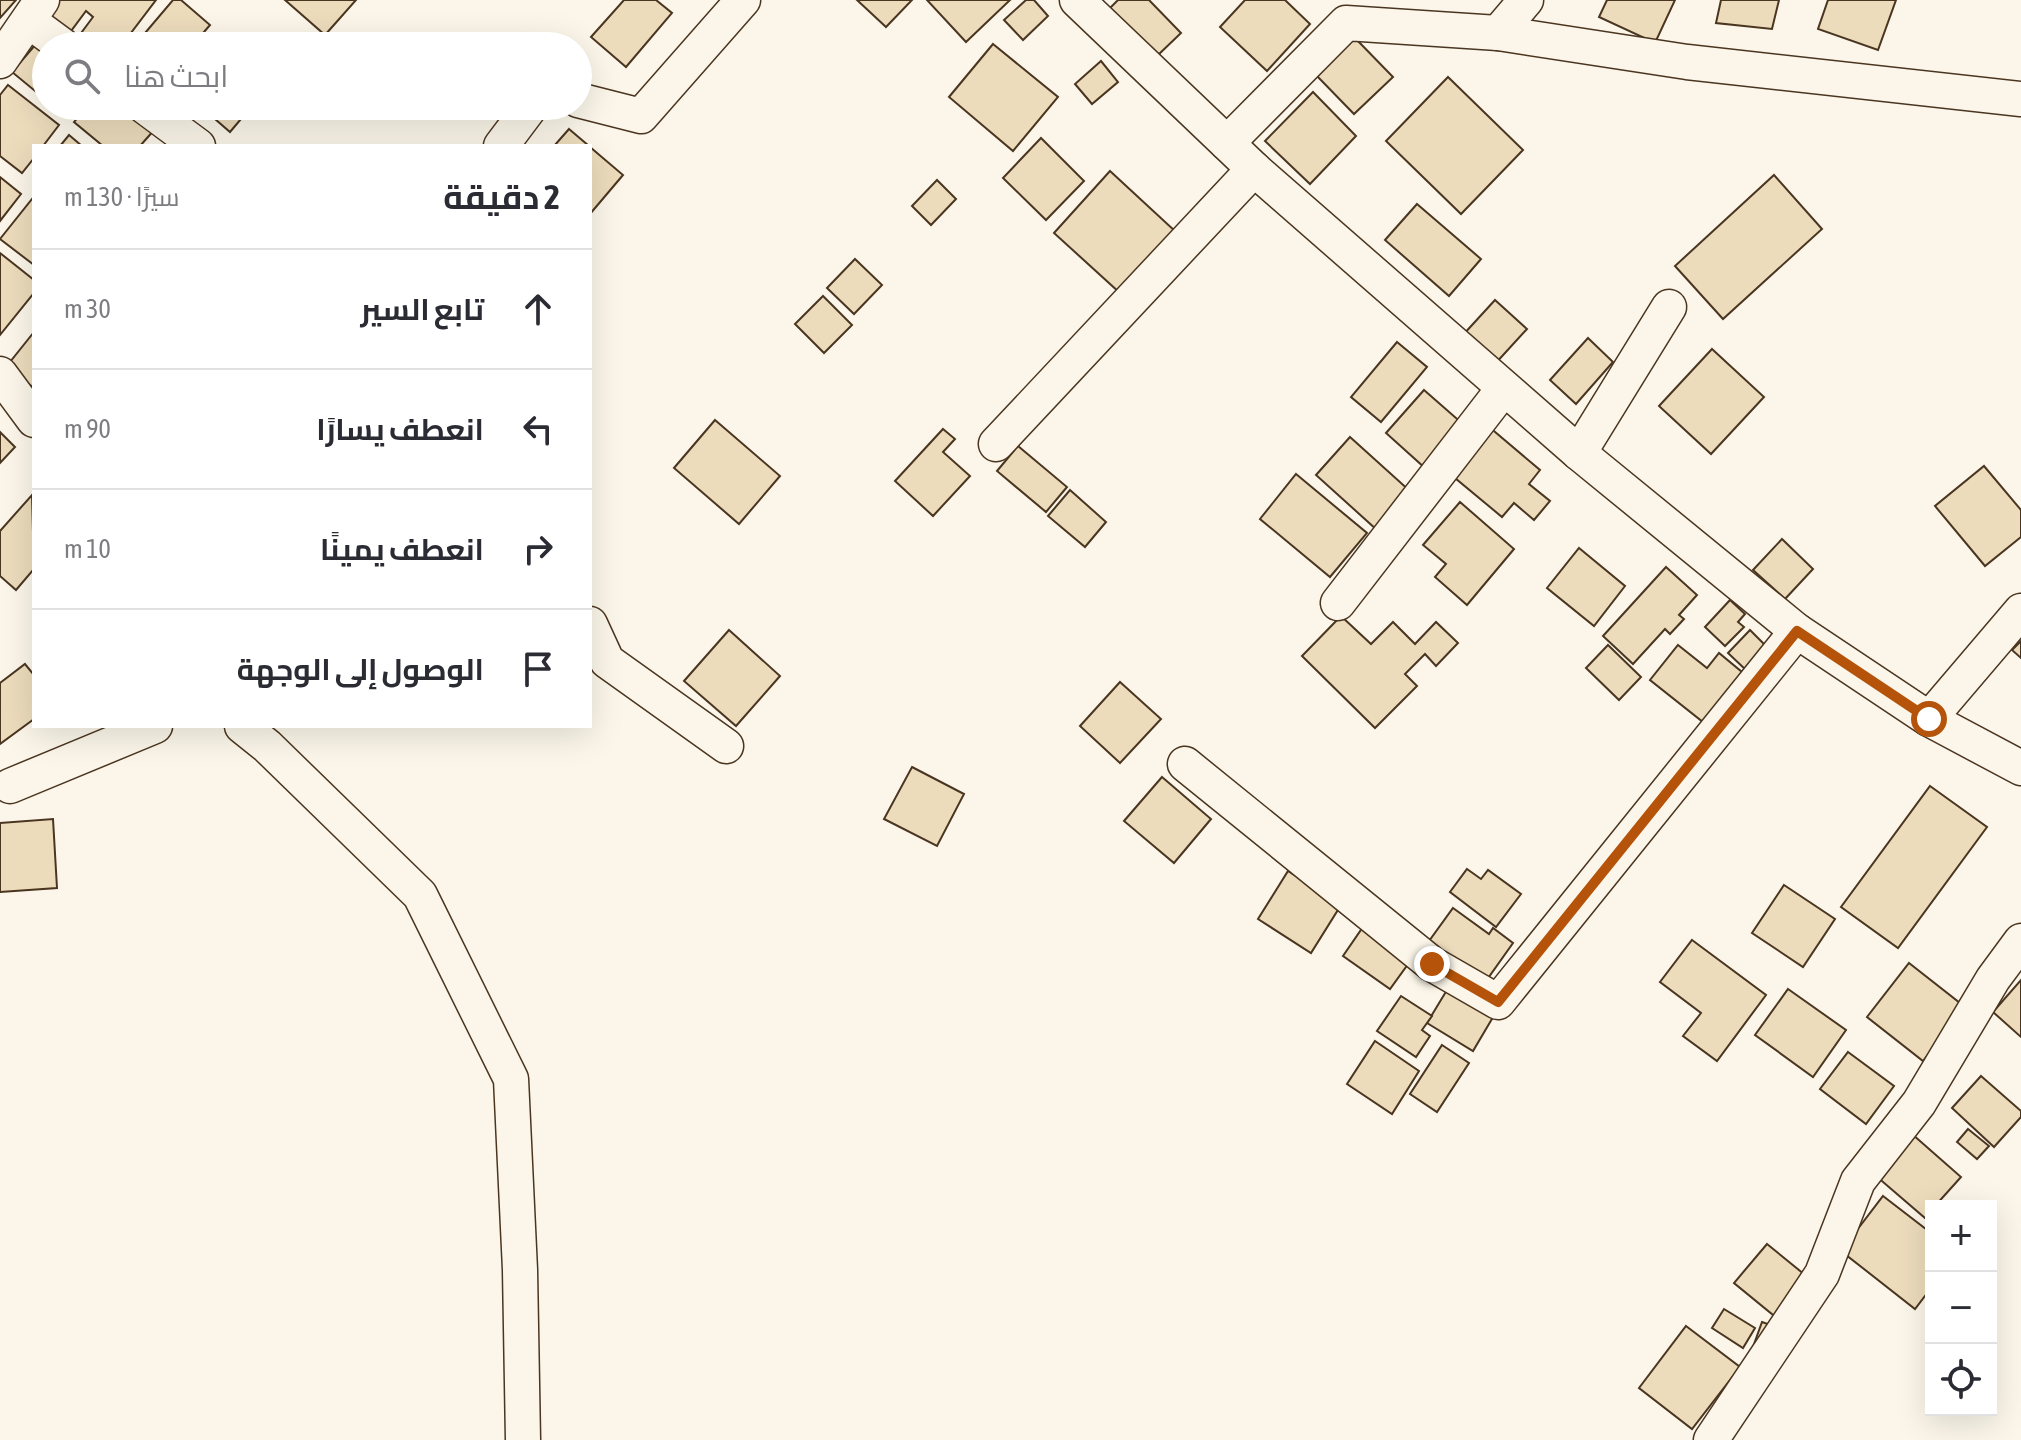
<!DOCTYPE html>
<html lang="ar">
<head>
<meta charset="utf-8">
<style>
  body { margin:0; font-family:"Asap Condensed",Cairo,sans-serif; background:#f2f2f3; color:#2b2b33; direction:rtl }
  .controls { position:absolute; right:24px; bottom:24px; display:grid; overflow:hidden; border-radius:0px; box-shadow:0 8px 32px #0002 }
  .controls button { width:72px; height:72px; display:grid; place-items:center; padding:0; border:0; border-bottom:2px solid #e1e1e2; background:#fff; color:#2b2b33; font:40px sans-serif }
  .stop { position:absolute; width:24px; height:24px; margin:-18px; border:6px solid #b45309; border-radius:50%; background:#fff }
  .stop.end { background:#b45309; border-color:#fff; box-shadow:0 2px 8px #0008 }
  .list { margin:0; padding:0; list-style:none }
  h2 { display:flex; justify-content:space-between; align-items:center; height:104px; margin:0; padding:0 32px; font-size:34px }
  h2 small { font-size:26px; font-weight:400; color:#7c7c81 }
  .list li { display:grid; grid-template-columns:52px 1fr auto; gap:24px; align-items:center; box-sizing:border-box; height:120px; padding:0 32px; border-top:2px solid #e1e1e2 }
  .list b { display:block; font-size:30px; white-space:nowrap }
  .list em { font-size:26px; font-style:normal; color:#7c7c81 }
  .icon { flex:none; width:44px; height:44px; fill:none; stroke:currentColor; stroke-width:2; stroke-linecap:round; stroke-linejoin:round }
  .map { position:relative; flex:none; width:2021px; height:1440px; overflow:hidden; direction:ltr }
  .search { position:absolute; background:#fff; box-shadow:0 8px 32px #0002; left:32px; top:32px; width:560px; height:88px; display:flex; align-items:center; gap:20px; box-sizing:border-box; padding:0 28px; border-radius:44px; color:#7c7c81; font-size:30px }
  .panel { position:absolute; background:#fff; box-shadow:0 8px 32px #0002; left:32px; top:144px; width:560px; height:584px; border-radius:0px; direction:rtl }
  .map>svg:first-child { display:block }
  .building { fill:#ecdcbc; stroke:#4a3520; stroke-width:2 }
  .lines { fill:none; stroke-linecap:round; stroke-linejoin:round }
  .minor-casing { stroke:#4a3520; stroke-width:37 }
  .minor { stroke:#fbf6e9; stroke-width:34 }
  .route { stroke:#b45309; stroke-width:10 }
</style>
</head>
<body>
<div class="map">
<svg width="2021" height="1440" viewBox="0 0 2021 1440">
  <rect width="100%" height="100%" fill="#fbf6e9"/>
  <!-- building -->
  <g class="building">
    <path d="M0,0H16L0,18Z"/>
    <path d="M58,0H156L121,46H75L73,44L93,17L86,11L71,31L47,13Z"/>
    <path d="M173,0H181L210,25L192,46H134Z"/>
    <path d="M285,0H356L325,35Z"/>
    <path d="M624,0H656L672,13L626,67L591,37Z"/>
    <path d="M857,0H912L886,27Z"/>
    <path d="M927,0H1010L966,42Z"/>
    <path d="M1026,0H1034L1048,16L1023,40L1004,20Z"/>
    <path d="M1118,0H1149L1181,33L1157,56L1110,8Z"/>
    <path d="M1245,0H1285L1310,24L1267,71L1220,27Z"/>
    <path d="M1607,0H1675L1655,43L1599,17Z"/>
    <path d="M1721,0H1779L1772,29L1716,23Z"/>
    <path d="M1828,0H1896L1878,50L1818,29Z"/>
    <path d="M42,37L46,46V100L12,72Z"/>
    <path d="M220,37L231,46H212Z"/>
    <path d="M1355,38L1393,77L1354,114L1316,75Z"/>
    <path d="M993,44L1058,97L1013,151L949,97Z"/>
    <path d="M1101,61L1118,82L1092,104L1075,84Z"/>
    <path d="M1448,77L1523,150L1461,214L1386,141Z"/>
    <path d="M8,85L59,125L43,146H34V158L22,173L0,156V95Z"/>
    <path d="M1313,92L1356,136L1310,184L1265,141Z"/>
    <path d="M53,106H71L64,114Z"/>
    <path d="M87,106H127L155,129L140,146H103L74,122Z"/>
    <path d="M200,106H252L230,132Z"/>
    <path d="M569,129L589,146H554Z"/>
    <path d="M69,135L82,146H60Z"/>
    <path d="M1041,138L1084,181L1046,220L1003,178Z"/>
    <path d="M590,147L623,175L590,214Z"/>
    <path d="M1110,171L1176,232L1120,293L1054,233Z"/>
    <path d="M1774,175L1822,229L1723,319L1675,266Z"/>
    <path d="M0,177L21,194L0,221Z"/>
    <path d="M937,180L956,199L931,225L912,206Z"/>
    <path d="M32,199L34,201V265L0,239Z"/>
    <path d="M1417,204L1481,259L1449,296L1385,240Z"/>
    <path d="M0,253L34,280V293L0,335Z"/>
    <path d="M855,259L882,285L854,314L827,288Z"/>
    <path d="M823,296L852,325L824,353L795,324Z"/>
    <path d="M1495,300L1527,329L1494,365L1462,336Z"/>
    <path d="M34,332V388L6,367Z"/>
    <path d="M1588,338L1613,362L1576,404L1550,380Z"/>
    <path d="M1397,342L1427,367L1381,422L1351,397Z"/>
    <path d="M1712,349L1764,397L1711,454L1659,406Z"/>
    <path d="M1424,390L1464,425L1425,468L1386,433Z"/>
    <path d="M715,420L780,476L739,524L674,468Z"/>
    <path d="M1488,426L1540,470L1529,484L1550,501L1534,520L1514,503L1502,517L1449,473Z"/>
    <path d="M943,429L955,439L943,452L970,476L933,516L895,481Z"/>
    <path d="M0,432L15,447L0,463Z"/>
    <path d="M1350,437L1411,492L1377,530L1316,475Z"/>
    <path d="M1018,446L1067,487L1046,512L997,471Z"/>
    <path d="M1984,466L2021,510V537L1985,566L1935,506Z"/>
    <path d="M1296,474L1367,533L1330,577L1260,519Z"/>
    <path d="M1070,490L1106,522L1085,547L1048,516Z"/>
    <path d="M32,495L34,569L16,590L0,576V531Z"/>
    <path d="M1460,502L1514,549L1467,605L1435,577L1446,564L1423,545Z"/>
    <path d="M1782,539L1813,569L1785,599L1753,570Z"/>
    <path d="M1579,548L1625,586L1594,626L1547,588Z"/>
    <path d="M1666,567L1697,595L1679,615L1684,619L1670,634L1665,629L1633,664L1603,636Z"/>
    <path d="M1730,600L1745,614L1738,622L1744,627L1725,646L1705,627Z"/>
    <path d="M1341,616L1371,644L1393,622L1415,644L1436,622L1458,643L1436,666L1425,654L1405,674L1417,686L1375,728L1302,656Z"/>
    <path d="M729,630L780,676L736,726L684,681Z"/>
    <path d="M1750,630L1768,648L1747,671L1728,653Z"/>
    <path d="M2021,641V658L2012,650Z"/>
    <path d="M1608,645L1641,677L1619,700L1586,668Z"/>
    <path d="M1678,645L1707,668L1719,653L1748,677L1708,726L1650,680Z"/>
    <path d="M25,664L34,675V719L0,744V683Z"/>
    <path d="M1120,682L1161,719L1120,763L1080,726Z"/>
    <path d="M912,767L964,794L937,846L884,819Z"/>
    <path d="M1162,777L1211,819L1174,863L1124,821Z"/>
    <path d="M1930,786L1987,827L1898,948L1841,907Z"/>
    <path d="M53,819L57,888L0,892V823Z"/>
    <path d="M1467,869L1481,879L1488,870L1521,894L1496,927L1450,892Z"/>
    <path d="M1288,871L1341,905L1311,953L1258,919Z"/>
    <path d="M1784,885L1835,919L1803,967L1752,933Z"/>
    <path d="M1453,908L1489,934L1493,928L1513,943L1481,988L1424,948Z"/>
    <path d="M1363,927L1411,960L1390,989L1343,956Z"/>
    <path d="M1692,940L1766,995L1717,1061L1683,1036L1701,1013L1660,982Z"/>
    <path d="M1909,963L1965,1007L1923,1061L1867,1017Z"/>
    <path d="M1453,980L1499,1007L1473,1051L1427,1023Z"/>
    <path d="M2021,980V1037L1993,1012Z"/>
    <path d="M1788,989L1846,1030L1813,1077L1755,1035Z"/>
    <path d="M1401,996L1432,1016L1422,1030L1430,1036L1416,1057L1377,1031Z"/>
    <path d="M1375,1041L1419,1071L1392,1114L1347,1084Z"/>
    <path d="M1442,1045L1469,1063L1437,1112L1410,1094Z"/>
    <path d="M1848,1052L1894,1086L1866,1124L1820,1089Z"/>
    <path d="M1981,1076L2021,1111V1117L1994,1147L1952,1108Z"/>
    <path d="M1968,1129L1989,1146L1977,1159L1957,1142Z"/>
    <path d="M1912,1134L1961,1177L1935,1206H1931V1211L1925,1218L1876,1176Z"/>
    <path d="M1883,1196L1931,1233V1288L1915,1309L1841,1251Z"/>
    <path d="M1767,1244L1810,1279L1778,1319L1734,1283Z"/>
    <path d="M1724,1309L1755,1328L1743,1348L1712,1328Z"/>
    <path d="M1762,1322L1776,1327L1753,1347Z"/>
    <path d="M1686,1326L1740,1367L1692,1429L1639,1388Z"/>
  </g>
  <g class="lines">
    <defs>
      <g id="minor">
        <path d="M1077,0L1254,169L1579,453L1797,631L1929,719L2021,768"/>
        <path d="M29,21L63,46"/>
        <path d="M1498,33L1526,0"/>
        <path d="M0,61L42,0"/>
        <path d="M578,100L641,116L743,0"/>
        <path d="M144,106L198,146"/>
        <path d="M1227,143L1346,23L1498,33L1687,62L2021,99"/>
        <path d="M501,146L531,106"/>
        <path d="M0,374L34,420"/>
        <path d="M996,444L1254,169"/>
        <path d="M1579,453L1669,307"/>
        <path d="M1338,603L1504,388"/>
        <path d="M590,624L607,661L726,746"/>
        <path d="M1929,719L2021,611"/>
        <path d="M242,726L267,746L420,895L511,1079L520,1270L523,1440"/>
        <path d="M1185,764L1432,964L1498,1002L1797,631"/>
        <path d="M10,786L155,726"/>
        <path d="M1711,1440L1822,1274L1858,1181L1919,1103L1993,979L2021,941"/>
      </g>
    </defs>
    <!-- minor casing -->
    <use href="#minor" class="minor-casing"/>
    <!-- minor -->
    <use href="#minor" class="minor"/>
  </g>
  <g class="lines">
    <!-- route -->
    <path class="route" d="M1432,964L1498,1002L1797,631L1929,719"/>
  </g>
</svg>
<div class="controls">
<button>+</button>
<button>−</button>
<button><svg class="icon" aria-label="locate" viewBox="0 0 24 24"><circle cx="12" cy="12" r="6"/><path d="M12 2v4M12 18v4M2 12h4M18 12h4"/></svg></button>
</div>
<div class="stop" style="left:1929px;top:719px"></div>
<div class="stop end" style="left:1432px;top:964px"></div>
<div class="search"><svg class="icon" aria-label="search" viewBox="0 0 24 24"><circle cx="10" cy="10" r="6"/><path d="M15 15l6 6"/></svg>ابحث هنا</div>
<section class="panel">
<h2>2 دقيقة<small>سيرًا · 130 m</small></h2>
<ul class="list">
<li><svg class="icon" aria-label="ahead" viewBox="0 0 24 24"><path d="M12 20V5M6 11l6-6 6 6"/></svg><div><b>تابع السير</b></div><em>30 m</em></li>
<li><svg class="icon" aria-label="left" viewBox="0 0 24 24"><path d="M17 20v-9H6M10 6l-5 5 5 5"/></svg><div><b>انعطف يسارًا</b></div><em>90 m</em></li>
<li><svg class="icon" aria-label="right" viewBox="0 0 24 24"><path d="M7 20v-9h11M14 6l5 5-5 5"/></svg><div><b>انعطف يمينًا</b></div><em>10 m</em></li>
<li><svg class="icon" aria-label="arrive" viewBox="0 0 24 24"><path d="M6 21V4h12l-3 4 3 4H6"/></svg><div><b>الوصول إلى الوجهة</b></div></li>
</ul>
</section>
</div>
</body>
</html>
